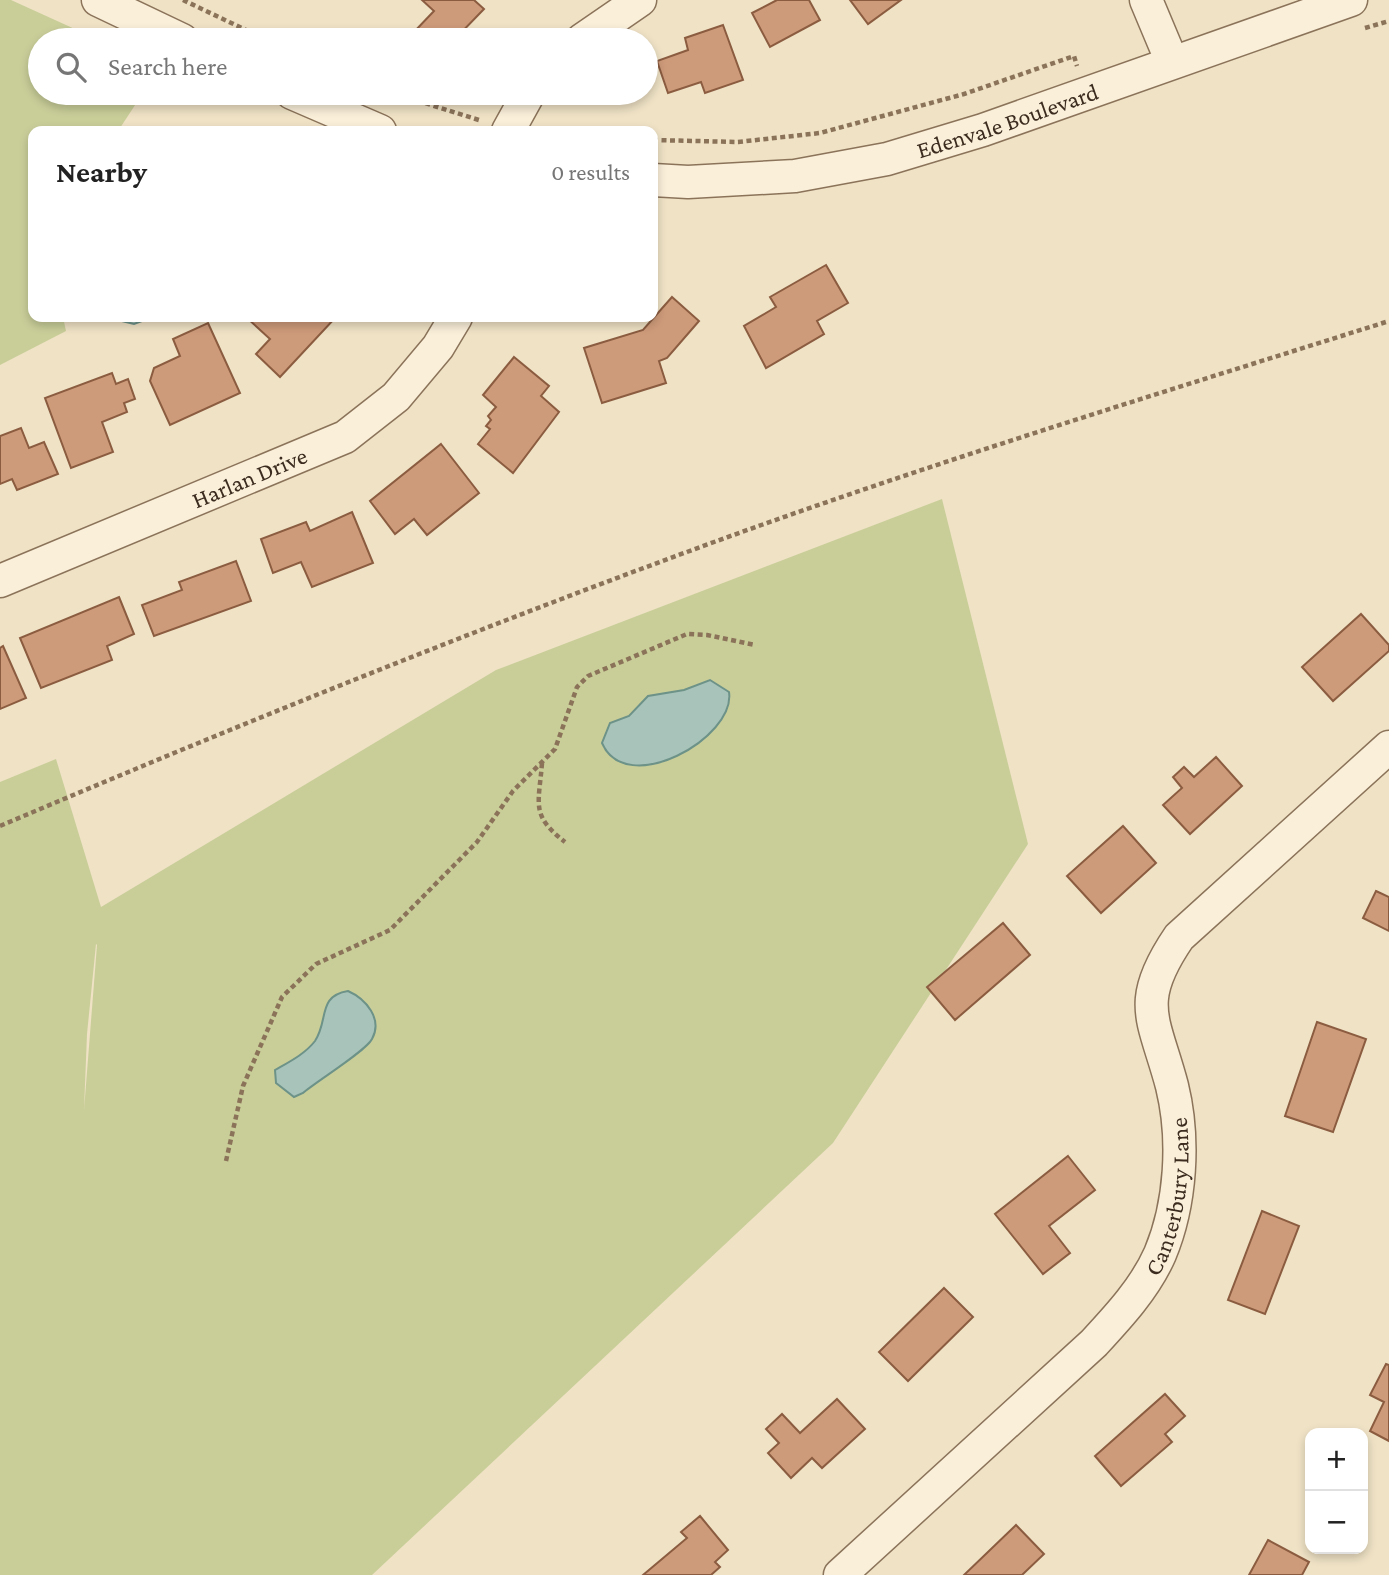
<!DOCTYPE html>
<html lang="en">
<head>
<meta charset="utf-8">
<style>
  body { margin:0; font-family:"Crimson Pro",serif; background:#f6f6f6; color:#222 }
  .controls { position:absolute; right:21px; bottom:21px; display:grid; overflow:hidden; border-radius:14px; box-shadow:0 4px 10px #0003 }
  .controls button { width:63px; height:63px; display:grid; place-items:center; padding:0; border:0; border-bottom:2px solid #e0e0e0; background:#fff; color:#222; font:35px sans-serif }
  .list { margin:0; padding:0; list-style:none }
  h2 { display:flex; justify-content:space-between; align-items:center; height:91px; margin:0; padding:0 28px; font-size:30px }
  h2 small { font-size:23px; font-weight:400; color:#767676 }
  .icon { flex:none; width:38px; height:38px; fill:none; stroke:currentColor; stroke-width:2; stroke-linecap:round; stroke-linejoin:round }
  .map { position:relative; flex:none; width:1389px; height:1575px; overflow:hidden }
  .search { position:absolute; background:#fff; box-shadow:0 4px 10px #0003; left:28px; top:28px; width:630px; height:77px; display:flex; align-items:center; gap:18px; box-sizing:border-box; padding:0 24px; border-radius:38px; color:#767676; font-size:26px }
  .panel { position:absolute; background:#fff; box-shadow:0 4px 10px #0003; left:28px; top:126px; width:630px; height:196px; border-radius:14px }
  .map>svg:first-child { display:block }
  .green { fill:#c9ce99; fill-rule:evenodd }
  .water { fill:#a7c3ba; stroke:#6d9288; stroke-width:2 }
  .building { fill:#ce9b7a; stroke:#8b5c40; stroke-width:2 }
  .lines { fill:none; stroke-linecap:round; stroke-linejoin:round }
  .minor-casing { stroke:#8b735a; stroke-width:35 }
  .path { stroke:#8b735a; stroke-width:4.5; stroke-dasharray:5 3.5; stroke-linecap:butt }
  .minor { stroke:#faefd9; stroke-width:32 }
  .labels { text-anchor:middle; dominant-baseline:central; stroke-width:6; stroke-linejoin:round; paint-order:stroke }
  .street-label { font-size:24px; fill:#3b2c1f; stroke:#f7ecd5 }
</style>
</head>
<body>
<div class="map">
<svg width="1389" height="1575" viewBox="0 0 1389 1575">
  <rect width="100%" height="100%" fill="#efe2c5"/>
  <!-- green -->
  <g class="green">
    <path d="M0,0H11L99,40H40V93H143L118,131H33V317H63L66,331L0,365Z"/>
    <path d="M942,499L1028,844L833,1143L372,1575H0V782L56,759L101,907L496,670ZM96,944L97,945L84,1110L87,1034Z"/>
  </g>
  <!-- water -->
  <g class="water">
    <path d="M105,317H153L134,324Z"/>
    <path d="M710,680L729,692C736,738 626,799 602,743L610,723L629,716L648,696L684,690Z"/>
    <path d="M348,991C366,999 383,1019 372,1039C366,1051 317,1081 303,1093L294,1097L276,1083L275,1070C289,1062 305,1054 315,1041C329,1020 317,996 348,991Z"/>
  </g>
  <!-- building -->
  <g class="building">
    <path d="M422,0H474L484,9L454,40H421L413,33L434,11Z"/>
    <path d="M777,0H809L820,20L770,47L752,13Z"/>
    <path d="M850,0H901L868,24Z"/>
    <path d="M723,25L743,80L705,93L701,82L668,93L657,61L688,50L685,38Z"/>
    <path d="M826,265L848,303L817,321L824,334L766,368L744,326L776,307L770,297Z"/>
    <path d="M672,297L699,321L667,358L659,361L666,383L602,403L584,348L643,330Z"/>
    <path d="M246,317H336L280,377L256,354L270,339Z"/>
    <path d="M208,323L240,393L170,425L150,381L154,368L180,356L173,339Z"/>
    <path d="M514,357L549,386L541,396L559,412L513,473L478,444L490,429L486,426L491,420L488,416L496,407L483,395Z"/>
    <path d="M112,373L116,384L128,379L135,399L124,403L127,412L102,422L113,452L71,468L45,398Z"/>
    <path d="M21,428L29,448L44,442L58,474L17,490L12,479L0,484V436Z"/>
    <path d="M441,444L479,493L427,535L414,519L395,534L370,501Z"/>
    <path d="M352,512L373,563L312,587L301,562L273,573L261,539L306,522L310,531Z"/>
    <path d="M236,561L251,601L154,636L142,605L182,590L179,582Z"/>
    <path d="M119,597L134,634L107,646L112,660L41,688L20,638Z"/>
    <path d="M1361,614L1389,645V651L1333,701L1302,667Z"/>
    <path d="M3,646L26,698L0,709V648Z"/>
    <path d="M1216,757L1242,786L1190,834L1163,805L1182,788L1173,777L1184,767L1194,777Z"/>
    <path d="M1123,826L1156,863L1101,913L1067,876Z"/>
    <path d="M1376,891L1389,897V931L1363,918Z"/>
    <path d="M1003,923L1030,955L955,1020L927,987Z"/>
    <path d="M1317,1022L1366,1039L1333,1132L1285,1116Z"/>
    <path d="M1068,1156L1095,1190L1049,1226L1070,1253L1043,1274L995,1214Z"/>
    <path d="M1262,1211L1299,1226L1265,1314L1228,1300Z"/>
    <path d="M944,1288L973,1317L908,1381L879,1352Z"/>
    <path d="M1386,1364L1389,1365V1441L1370,1431L1384,1402L1370,1395Z"/>
    <path d="M1165,1394L1185,1416L1165,1434L1172,1442L1121,1486L1095,1456Z"/>
    <path d="M837,1399L865,1429L822,1468L812,1458L791,1478L768,1453L779,1443L766,1429L782,1414L800,1433Z"/>
    <path d="M700,1516L728,1550L715,1562L720,1567L711,1575H643L687,1538L681,1532Z"/>
    <path d="M1016,1525L1044,1554L1022,1575H964Z"/>
    <path d="M1268,1540L1309,1562L1302,1575H1249Z"/>
  </g>
  <g class="lines">
    <defs>
      <g id="minor">
        <path d="M98,0L182,40"/>
        <path d="M1146,0L1172,62"/>
        <path d="M582,40L640,0"/>
        <path d="M292,93L380,131"/>
        <path d="M508,131L529,93"/>
        <path id="s1" d="M653,180L688,182L795,176L887,159L983,130L1351,0"/>
        <path id="s2" d="M0,581L345,437L396,397L438,347L456,317"/>
        <path id="s3" d="M840,1575L1094,1343C1119,1316 1145,1288 1160,1254C1181,1204 1185,1139 1172,1086C1154,1018 1134,1003 1179,937L1389,747"/>
      </g>
    </defs>
    <!-- minor casing -->
    <use href="#minor" class="minor-casing"/>
    <!-- path -->
    <g class="path">
      <path d="M183,0L267,40"/>
      <path d="M1365,28L1389,21"/>
      <path d="M393,93L482,121"/>
      <path d="M653,140L738,142L820,133L964,94L1074,56L1077,66"/>
      <path d="M542,763C539,804 530,815 565,842"/>
      <path d="M0,826C240,724 481,627 725,538C944,459 1167,391 1389,321"/>
      <path d="M226,1161L243,1086L282,997L316,964L390,930L477,842L513,791L555,749L577,687L588,676L687,634L707,635L755,645"/>
    </g>
    <!-- minor -->
    <use href="#minor" class="minor"/>
  </g>
  <g class="labels">
    <!-- street labels -->
    <g class="street-label">
      <text stroke="none"><textPath href="#s1" startOffset="362">Edenvale Boulevard</textPath></text>
      <text stroke="none"><textPath href="#s2" startOffset="270">Harlan Drive</textPath></text>
      <text stroke="none"><textPath href="#s3" startOffset="514">Canterbury Lane</textPath></text>
    </g>
  </g>
</svg>
<div class="controls">
<button>+</button>
<button>−</button>
</div>
<div class="search"><svg class="icon" aria-label="search" viewBox="0 0 24 24"><circle cx="10" cy="10" r="6"/><path d="M15 15l6 6"/></svg>Search here</div>
<section class="panel">
<h2>Nearby<small>0 results</small></h2>
<ul class="list">
</ul>
</section>
</div>
</body>
</html>
